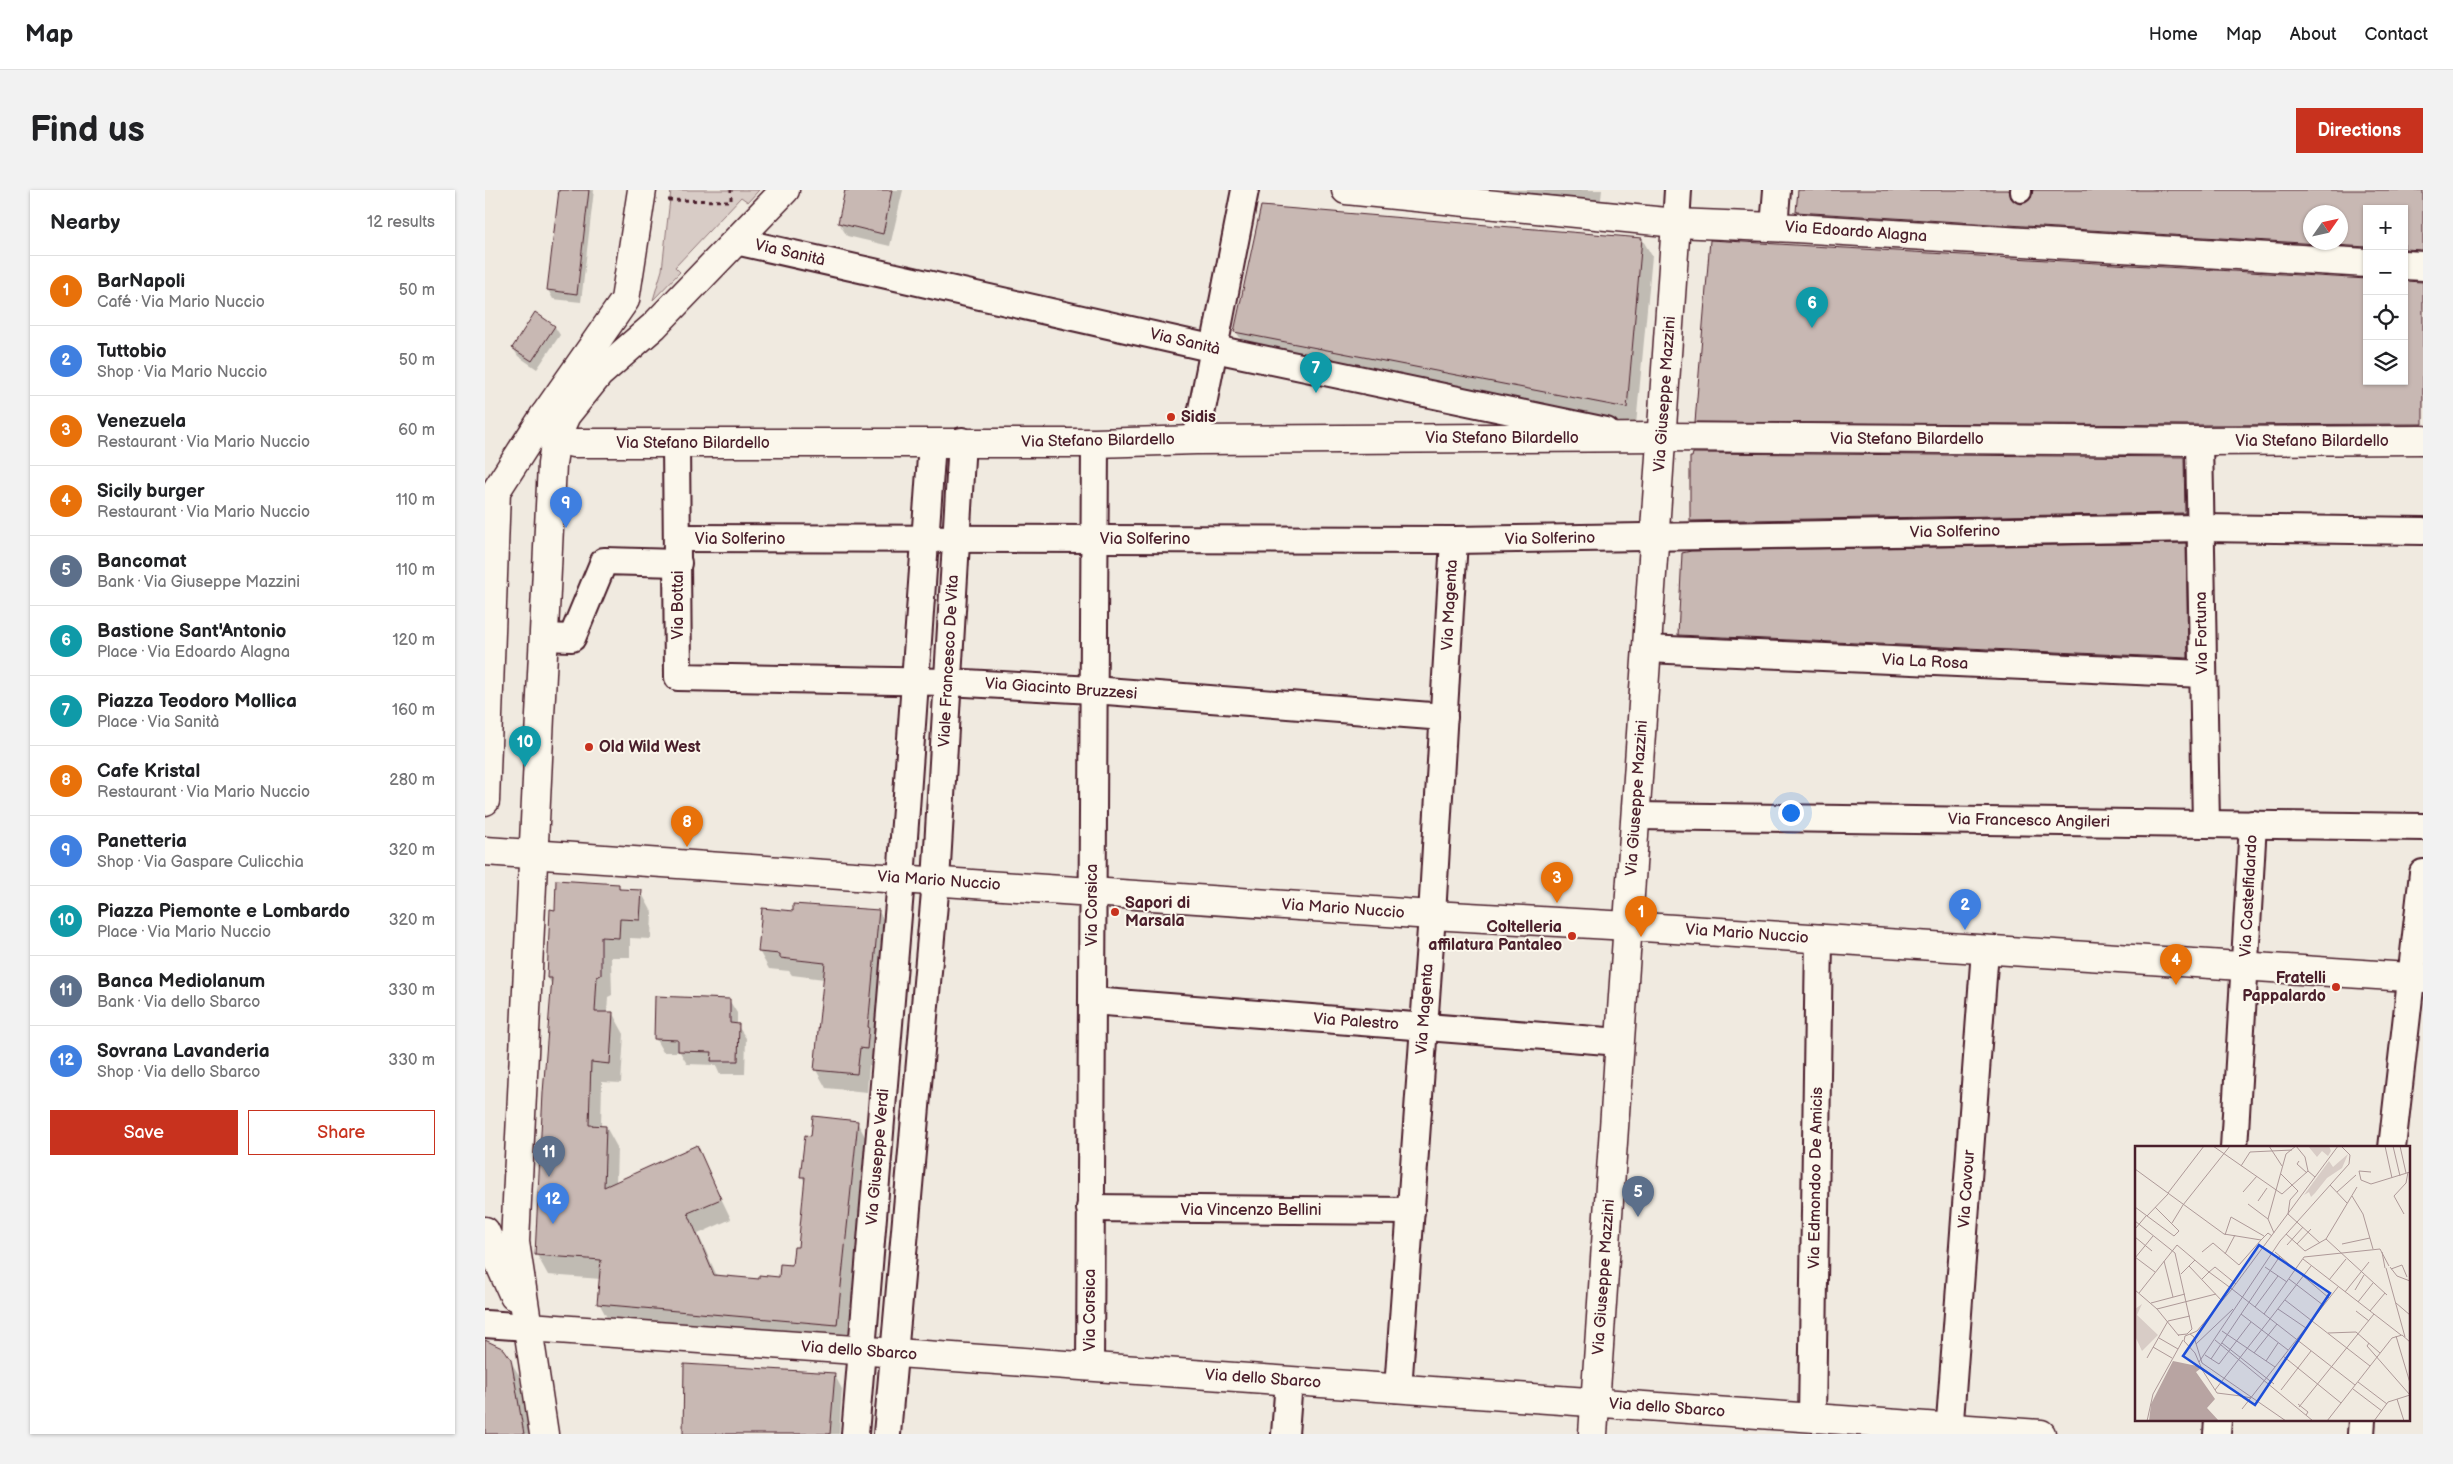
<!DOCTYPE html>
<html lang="en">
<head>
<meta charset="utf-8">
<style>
  body { margin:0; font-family:"Balsamiq Sans",sans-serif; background:#f2f2f2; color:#202124 }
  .controls { position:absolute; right:15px; top:15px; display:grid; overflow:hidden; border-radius:0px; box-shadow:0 1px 4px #0004 }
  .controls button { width:45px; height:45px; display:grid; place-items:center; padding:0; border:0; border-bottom:1px solid #e0e0e0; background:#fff; color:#202124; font:25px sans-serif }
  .compass { position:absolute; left:1818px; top:15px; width:45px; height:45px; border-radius:50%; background:#fff; box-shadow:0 1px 4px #0004; rotate:56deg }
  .you { position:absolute; left:1305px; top:622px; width:18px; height:18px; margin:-12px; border:4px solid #fff; border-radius:50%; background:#1a73e8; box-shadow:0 0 0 8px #1a73e833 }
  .badge { display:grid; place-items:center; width:32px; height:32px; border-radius:50%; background:#c8321e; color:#fff; font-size:16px; font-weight:700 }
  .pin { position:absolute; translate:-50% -41px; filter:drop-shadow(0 1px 2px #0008) }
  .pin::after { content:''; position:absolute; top:26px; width:18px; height:15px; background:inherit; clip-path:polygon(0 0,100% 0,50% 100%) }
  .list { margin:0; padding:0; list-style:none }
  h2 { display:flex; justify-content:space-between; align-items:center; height:65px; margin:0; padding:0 20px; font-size:21px }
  h2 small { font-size:16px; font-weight:400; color:#757577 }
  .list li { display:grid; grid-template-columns:32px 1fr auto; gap:15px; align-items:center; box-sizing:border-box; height:70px; padding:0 20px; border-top:1px solid #e0e0e0 }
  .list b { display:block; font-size:19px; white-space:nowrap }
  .list p { margin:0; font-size:16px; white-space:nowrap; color:#757577 }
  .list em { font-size:16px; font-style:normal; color:#757577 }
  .actions { display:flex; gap:10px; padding:15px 20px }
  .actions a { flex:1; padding:11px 0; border:1px solid #c8321e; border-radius:0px; text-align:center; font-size:18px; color:#c8321e }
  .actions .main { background:#c8321e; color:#fff }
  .icon { flex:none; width:28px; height:28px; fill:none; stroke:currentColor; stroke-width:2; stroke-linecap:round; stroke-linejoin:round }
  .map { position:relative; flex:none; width:1938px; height:1244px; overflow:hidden; border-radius:0px }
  header { display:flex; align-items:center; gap:30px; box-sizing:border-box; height:70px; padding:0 25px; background:#fff; border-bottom:1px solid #e0e0e0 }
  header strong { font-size:24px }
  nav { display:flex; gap:28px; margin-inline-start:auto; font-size:18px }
  .intro { display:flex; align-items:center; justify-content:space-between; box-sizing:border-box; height:120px; padding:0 30px }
  h1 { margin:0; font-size:35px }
  .button { padding:12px 22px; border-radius:0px; background:#c8321e; color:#fff; font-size:18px; font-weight:700 }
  main { display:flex; gap:30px; padding:0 30px }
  aside { flex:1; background:#fff; border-radius:0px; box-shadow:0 1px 4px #0004 }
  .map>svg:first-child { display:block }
  .green { fill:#d8ccc6; stroke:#917678 }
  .shadow { fill:#0003; fill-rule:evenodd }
  .building { fill:#c8b8b3; stroke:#4a1f2b; fill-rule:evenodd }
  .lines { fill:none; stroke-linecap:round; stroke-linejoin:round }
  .pedestrian-casing { stroke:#4a1f2b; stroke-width:24 }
  .minor-casing { stroke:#4a1f2b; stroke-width:30 }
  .tertiary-casing { stroke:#4a1f2b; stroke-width:31 }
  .secondary-casing { stroke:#4a1f2b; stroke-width:31 }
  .path { stroke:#4a1f2b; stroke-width:3; stroke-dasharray:4 4; stroke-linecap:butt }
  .pedestrian { stroke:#fbf7ec; stroke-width:20 }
  .minor { stroke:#fbf7ec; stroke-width:26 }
  .tertiary { stroke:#fbf7ec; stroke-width:28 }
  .secondary { stroke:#fbf7ec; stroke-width:28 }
  .poi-dot { fill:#c8321e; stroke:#fbf7ec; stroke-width:2 }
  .labels { text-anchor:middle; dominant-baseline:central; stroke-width:4; stroke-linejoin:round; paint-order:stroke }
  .street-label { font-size:16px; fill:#4a1f2b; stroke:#fbf7ec }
  .poi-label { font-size:16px; font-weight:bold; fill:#4a1f2b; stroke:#fbf7ec; text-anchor:start }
  .inset-road { fill:none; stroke:#ae9998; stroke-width:1 }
  .view { fill:#1d4ed8; fill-opacity:0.15; stroke:#1d4ed8; stroke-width:2.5 }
  .inset-edge { fill:none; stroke:#4a1f2b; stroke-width:2.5 }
</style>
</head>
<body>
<header>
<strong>Map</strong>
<nav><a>Home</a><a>Map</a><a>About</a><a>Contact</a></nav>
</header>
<div class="intro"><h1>Find us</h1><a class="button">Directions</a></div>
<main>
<aside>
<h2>Nearby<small>12 results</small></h2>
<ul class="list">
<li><span class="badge" style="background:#e8710a">1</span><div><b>BarNapoli</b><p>Café · Via Mario Nuccio</p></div><em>50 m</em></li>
<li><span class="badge" style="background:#3f7fe0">2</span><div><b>Tuttobio</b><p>Shop · Via Mario Nuccio</p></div><em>50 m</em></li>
<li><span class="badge" style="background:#e8710a">3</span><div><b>Venezuela</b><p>Restaurant · Via Mario Nuccio</p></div><em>60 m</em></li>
<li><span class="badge" style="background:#e8710a">4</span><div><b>Sicily burger</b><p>Restaurant · Via Mario Nuccio</p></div><em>110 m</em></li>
<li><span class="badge" style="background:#5c6f8a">5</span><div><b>Bancomat</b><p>Bank · Via Giuseppe Mazzini</p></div><em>110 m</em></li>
<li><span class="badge" style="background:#0f9aa8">6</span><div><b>Bastione Sant'Antonio</b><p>Place · Via Edoardo Alagna</p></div><em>120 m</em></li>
<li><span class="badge" style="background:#0f9aa8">7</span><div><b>Piazza Teodoro Mollica</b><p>Place · Via Sanità</p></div><em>160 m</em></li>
<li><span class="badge" style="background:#e8710a">8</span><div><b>Cafe Kristal</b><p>Restaurant · Via Mario Nuccio</p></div><em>280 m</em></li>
<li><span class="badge" style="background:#3f7fe0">9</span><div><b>Panetteria</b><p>Shop · Via Gaspare Culicchia</p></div><em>320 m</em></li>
<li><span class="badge" style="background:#0f9aa8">10</span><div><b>Piazza Piemonte e Lombardo</b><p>Place · Via Mario Nuccio</p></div><em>320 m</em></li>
<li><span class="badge" style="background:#5c6f8a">11</span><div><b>Banca Mediolanum</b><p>Bank · Via dello Sbarco</p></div><em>330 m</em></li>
<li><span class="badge" style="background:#3f7fe0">12</span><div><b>Sovrana Lavanderia</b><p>Shop · Via dello Sbarco</p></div><em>330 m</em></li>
</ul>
<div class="actions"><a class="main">Save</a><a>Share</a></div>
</aside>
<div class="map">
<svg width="1938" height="1244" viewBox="0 0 1938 1244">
  <rect width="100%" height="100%" fill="#f0eae0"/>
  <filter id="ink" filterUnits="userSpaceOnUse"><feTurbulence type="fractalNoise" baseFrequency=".02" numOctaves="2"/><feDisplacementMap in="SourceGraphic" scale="10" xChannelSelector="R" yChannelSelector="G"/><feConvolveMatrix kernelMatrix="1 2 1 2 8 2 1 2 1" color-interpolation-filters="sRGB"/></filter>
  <g filter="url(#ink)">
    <!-- green -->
    <path class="green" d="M186,0H274L263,12L256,7L190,77L195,82L168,110L177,80Z"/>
    <!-- shadow -->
    <g class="shadow">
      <path d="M71,0H109L96,112L68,109L63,100L74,8Z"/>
      <path d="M362,0H418L405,56L362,46L354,33Z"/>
      <path d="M905,0H1117L1114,26Z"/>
      <path d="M1314,0H1938V78L1919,81V19H1882V74L1322,40L1312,22ZM1547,5L1543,13L1535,15L1540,7ZM1826,22H1856V52H1826Z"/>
      <path d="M1157,49L1167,66L1151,235L761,159L751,141Z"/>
      <path d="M1938,91V252L1222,249L1211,231L1882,191H1919V92Z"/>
      <path d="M51,124L70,137L75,145L52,179L33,166L28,158Z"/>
      <path d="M1699,268L1709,285L1710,341L1217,349L1207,331Z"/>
      <path d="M1700,355L1710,372L1712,486L1204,463L1194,445L1198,364Z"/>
      <path d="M133,695L137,701L156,702L167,722L166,749L145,748V767H126L127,805L123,807L122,823L128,824L139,844L136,893L117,892L116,937H121L132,957L131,993L211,956L246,1029L213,1044L232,1086L275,1090L295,1088L309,1077L314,1058L320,993L317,986L327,947L372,932L383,952L363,1154L125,1133L114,1113L116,1089L63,1085L52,1065L68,796L63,788L71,721Z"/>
      <path d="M394,722L404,739L392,876H384L382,902L341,898L331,880L339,789L307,785L304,781L284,779L274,761L309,723Z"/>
      <path d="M244,810L252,823V835L261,848L260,884H235L231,875L202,874L195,862H178L170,848Z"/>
      <path d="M0,1154L24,1169L34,1185L45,1244H0Z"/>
      <path d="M349,1184L357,1199L354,1244H199Z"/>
    </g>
    <!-- building -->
    <g class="building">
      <path d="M74,0H104L92,104L62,100Z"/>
      <path d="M360,0H407L398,44L353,33Z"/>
      <path d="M1313,0H1524L1526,8L1536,14L1546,8L1548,0H1938V60L1919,59V19H1882V57L1311,22ZM1826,22H1856V52H1826Z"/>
      <path d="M776,16L1157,48L1142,218L749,142Z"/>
      <path d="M1225,50L1882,89V191H1919V91L1938,92V234L1714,235L1210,232Z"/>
      <path d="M50,122L70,136L47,171L27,158Z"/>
      <path d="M1208,263L1699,267L1700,323L1205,331V267H1207Z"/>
      <path d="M1701,353L1703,468L1193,445L1197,363L1206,361Z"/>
      <path d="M71,690L134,694V699L157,700L155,730L135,729L134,748L116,747V785L112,787L110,822H128L125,874L106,872L104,935L121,936L119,997L212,955L236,1009L203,1023L229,1085L274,1089V1085L294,1087L295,1074L307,1075L309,1057H313L320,987H315L320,945L326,946L328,926L373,931L352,1135L112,1114L116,1070L50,1065L58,903L67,788H62L65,719L70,720Z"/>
      <path d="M308,714L394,720L383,837H384L382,859L375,858L372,884L329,880L340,773L295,768V764L273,762L277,718L308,721Z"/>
      <path d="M170,806L245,809V833L254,834L253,871H226L227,862L193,861V850L169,849Z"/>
      <path d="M0,1150L19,1159L26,1169L39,1244H0Z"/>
      <path d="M199,1174L350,1183L345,1244H198Z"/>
    </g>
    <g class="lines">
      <defs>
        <path id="pedestrian" d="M1536,2V0"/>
        <g id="minor">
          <path d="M1191,33L1193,0"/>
          <path d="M1289,37L1292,0"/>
          <path d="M251,51L730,159L1121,241"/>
          <path d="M711,250L760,0"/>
          <path d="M1714,251L1721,634"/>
          <path d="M191,253L193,487L463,492L608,500L959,527"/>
          <path d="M192,348L969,350L1716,338L1938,341"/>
          <path d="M59,447L87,448L119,371L193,373"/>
          <path d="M1162,459L1718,484"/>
          <path d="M1151,626L1938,637"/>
          <path d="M607,811L1135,852"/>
          <path d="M1749,958L1768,634"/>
          <path d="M1907,958L1938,683"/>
          <path d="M605,1018L926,1021"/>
          <path d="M0,1134L44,1137"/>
          <path d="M605,1177L610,253"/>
          <path d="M913,1199L947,725L969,350"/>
          <path d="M1327,1228L1334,748"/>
          <path d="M370,1244L416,689L447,253"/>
          <path d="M402,1244L451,691L477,251"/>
          <path d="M800,1244L804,1191"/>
          <path d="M1464,1244L1500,760"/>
          <path d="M1732,1244L1733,1230"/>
          <path d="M1876,1244L1877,1230"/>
        </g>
        <g id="tertiary">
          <path d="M0,661L947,725L1143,736L1938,788"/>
          <path d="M44,1137L1556,1244"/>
        </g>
        <g id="secondary">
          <path d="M861,0L1191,33L1310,38L1882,73"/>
          <path d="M1919,75L1938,76"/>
          <path d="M59,226L71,247L88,253H610L711,250L1177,247L1714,251L1938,250"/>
          <path d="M0,611L11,301L59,226L140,110L157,0"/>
          <path d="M0,1041L29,1106"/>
          <path d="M59,1244L30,1052L67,274L71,247L81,225L114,184L169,136L300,0"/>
          <path d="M1108,1244L1191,33"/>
        </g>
      </defs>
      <!-- pedestrian casing -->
      <use href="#pedestrian" class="pedestrian-casing"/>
      <!-- minor casing -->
      <use href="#minor" class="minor-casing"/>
      <!-- tertiary casing -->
      <use href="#tertiary" class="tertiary-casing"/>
      <!-- secondary casing -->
      <use href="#secondary" class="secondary-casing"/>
      <!-- path -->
      <path class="path" d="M183,10L246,11V0"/>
      <!-- pedestrian -->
      <use href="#pedestrian" class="pedestrian"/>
      <!-- minor -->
      <use href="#minor" class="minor"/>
      <!-- tertiary -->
      <use href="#tertiary" class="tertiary"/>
      <!-- secondary -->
      <use href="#secondary" class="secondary"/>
    </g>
  </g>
  <!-- markers -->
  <g class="poi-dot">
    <circle cx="686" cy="227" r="5"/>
    <circle cx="104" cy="557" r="5"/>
    <circle cx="630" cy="722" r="5"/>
    <circle cx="1087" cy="746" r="5"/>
    <circle cx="1851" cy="797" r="5"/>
  </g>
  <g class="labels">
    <!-- street labels -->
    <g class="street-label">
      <text transform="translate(1371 42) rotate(4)">Via Edoardo Alagna</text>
      <text transform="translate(305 63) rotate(13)">Via Sanità</text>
      <text transform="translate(700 152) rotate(13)">Via Sanità</text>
      <text transform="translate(1180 204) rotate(-86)">Via Giuseppe Mazzini</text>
      <text x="1017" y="248">Via Stefano Bilardello</text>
      <text x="1422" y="249">Via Stefano Bilardello</text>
      <text transform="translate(613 251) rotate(-1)">Via Stefano Bilardello</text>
      <text x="1827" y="251">Via Stefano Bilardello</text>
      <text x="208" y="253">Via Stefano Bilardello</text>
      <text transform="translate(1470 342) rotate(-1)">Via Solferino</text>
      <text x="255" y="349">Via Solferino</text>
      <text x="660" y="349">Via Solferino</text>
      <text transform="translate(1065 349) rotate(-1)">Via Solferino</text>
      <text transform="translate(193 415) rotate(-90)">Via Bottai</text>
      <text transform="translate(965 415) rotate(-87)">Via Magenta</text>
      <text transform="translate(1717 443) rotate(-91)">Via Fortuna</text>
      <text transform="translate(464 471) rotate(-87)">Viale Francesco De Vita</text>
      <text transform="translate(1440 472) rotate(3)">Via La Rosa</text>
      <text transform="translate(576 499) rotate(4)">Via Giacinto Bruzzesi</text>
      <text transform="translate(1152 608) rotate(-86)">Via Giuseppe Mazzini</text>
      <text transform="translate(1544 631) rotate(1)">Via Francesco Angileri</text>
      <text transform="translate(454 691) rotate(4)">Via Mario Nuccio</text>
      <text transform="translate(1764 706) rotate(-87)">Via Castelfidardo</text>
      <text transform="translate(607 715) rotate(-90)">Via Corsica</text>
      <text transform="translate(858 719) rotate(4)">Via Mario Nuccio</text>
      <text transform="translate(1262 744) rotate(4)">Via Mario Nuccio</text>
      <text transform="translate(940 819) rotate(-86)">Via Magenta</text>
      <text transform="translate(871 832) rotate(4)">Via Palestro</text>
      <text transform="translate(393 967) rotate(-85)">Via Giuseppe Verdi</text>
      <text transform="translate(1331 988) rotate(-89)">Via Edmondoo De Amicis</text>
      <text transform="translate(1482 999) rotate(-86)">Via Cavour</text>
      <text x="766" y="1020">Via Vincenzo Bellini</text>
      <text transform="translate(1119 1087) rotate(-86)">Via Giuseppe Mazzini</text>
      <text transform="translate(605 1120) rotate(-90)">Via Corsica</text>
      <text transform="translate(374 1161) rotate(4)">Via dello Sbarco</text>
      <text transform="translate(778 1189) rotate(4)">Via dello Sbarco</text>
      <text transform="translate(1182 1218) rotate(4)">Via dello Sbarco</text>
    </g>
    <!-- poi labels -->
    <g class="poi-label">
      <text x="696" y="227">Sidis</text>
      <text x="114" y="557">Old Wild West</text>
      <text x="640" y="713">Sapori di<tspan x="640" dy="18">Marsala</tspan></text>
      <text x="1077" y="737" text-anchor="end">Coltelleria<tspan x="1077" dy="18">affilatura Pantaleo</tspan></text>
      <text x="1841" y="788" text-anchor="end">Fratelli<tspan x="1841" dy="18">Pappalardo</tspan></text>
    </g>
  </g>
  <!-- overview -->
  <g transform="translate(1650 956)">
    <rect width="275" height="275" fill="#f0eae0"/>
    <path d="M173,0H194L196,5L193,10L187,5L182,11ZM213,8L207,22L192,32L180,47L176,51L174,46L169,49L194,15L198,21ZM7,158L2,169L23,189L7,205L0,190V163Z" fill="#d8ccc6"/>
    <path d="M38,215L62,220L65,223L61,226L80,253L72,262L84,275H14L16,258Z" fill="#b8a4a2"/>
    <path class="inset-road" d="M78,0L147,48L173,25M134,0L147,20M161,0L170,11L173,25L180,31M250,0L257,32M258,0L265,30M265,0L271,27M164,15L162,18L172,27M106,20L115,6L157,4M0,23L89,88L126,94L133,87L137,90M236,26L224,25L226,34L236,38L275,26M146,28L163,45L155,54L153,68L185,97M195,39L212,57M108,46L122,30M202,46L221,29M33,47L69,0M217,50L228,68L238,103M123,55L132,42M113,58L133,73M0,61L39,90L44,85L20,61M269,68L259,50L271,37L273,26M12,70L33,48M0,75L40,107L57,183L52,188L43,189M37,77L48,59L95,0M0,83L11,70M139,87L133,73L151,8L161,0M151,88L170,105L191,93M90,89L96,71L129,90M0,91L17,105M191,93L252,149M191,93L222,41M162,98L176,83M207,98L235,92M152,99L168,81M245,103L254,120M67,106L78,97L104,119L126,94M140,106L194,152M247,106L250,122M90,108L100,89M0,111L20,126M0,112L18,90M168,113L266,189M29,115L38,151M54,120L87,155M130,121L152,136M255,121L262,130L275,135M251,122L270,191M256,123L267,119L272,131M46,128L60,114M67,133L74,126L97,143M154,133L188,159M194,134L211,113M97,143L220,239M0,144L22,163L44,190M220,144L229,129M210,146L234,116M4,147L42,99L74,126L80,121L101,138M150,154L235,220M223,156L238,137M16,157L50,148M261,157L275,169M120,161L143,130M22,163L81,148M143,163L171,182M221,165L234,175M235,165L250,147M106,168L153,204M129,168L169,111L245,103M87,185L140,221M193,187L221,186L245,207M55,188L62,185L97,143L203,0M261,190L275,237M24,192L43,203M80,194L178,275M87,197L139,238M234,197L232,200L275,249M61,198L98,163M18,201L37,212M119,207L142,178M70,209L84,218L116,176M148,210L206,257M12,212L33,175L55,170M76,213L145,110M131,215L143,197M64,216L145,95L214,18L215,9L206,0M66,222L82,247L106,250M223,236L252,258M218,243L247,265M80,244L176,120M146,244L176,205M116,252L106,250L66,221L60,207L49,195L50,190L55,188L59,191L67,217L151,275M262,253L269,275M163,258L173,266L171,269M164,261L239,168M107,263L203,141M12,275L18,248L48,194M192,275L257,192L267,189L275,196M239,275L253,256L275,249"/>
    <path class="view" d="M124,99L195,147L120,259L48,210Z"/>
    <rect width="275" height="275" class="inset-edge"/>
  </g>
</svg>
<div class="controls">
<button>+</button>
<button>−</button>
<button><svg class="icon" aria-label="locate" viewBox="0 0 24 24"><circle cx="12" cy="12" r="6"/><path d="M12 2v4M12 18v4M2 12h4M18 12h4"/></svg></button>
<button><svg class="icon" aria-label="layers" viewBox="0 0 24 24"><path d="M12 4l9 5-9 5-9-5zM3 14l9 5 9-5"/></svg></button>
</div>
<svg class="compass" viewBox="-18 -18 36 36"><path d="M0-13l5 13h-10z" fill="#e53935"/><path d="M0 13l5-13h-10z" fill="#757577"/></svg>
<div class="you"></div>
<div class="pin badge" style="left:1156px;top:747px;background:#e8710a">1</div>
<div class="pin badge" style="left:1480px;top:740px;background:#3f7fe0">2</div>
<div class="pin badge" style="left:1072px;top:713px;background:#e8710a">3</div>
<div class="pin badge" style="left:1691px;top:795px;background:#e8710a">4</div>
<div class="pin badge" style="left:1153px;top:1027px;background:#5c6f8a">5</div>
<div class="pin badge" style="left:1327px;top:138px;background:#0f9aa8">6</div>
<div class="pin badge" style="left:831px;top:203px;background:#0f9aa8">7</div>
<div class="pin badge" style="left:202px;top:657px;background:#e8710a">8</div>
<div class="pin badge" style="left:81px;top:338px;background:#3f7fe0">9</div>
<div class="pin badge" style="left:40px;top:577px;background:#0f9aa8">10</div>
<div class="pin badge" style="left:64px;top:987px;background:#5c6f8a">11</div>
<div class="pin badge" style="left:68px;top:1034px;background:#3f7fe0">12</div>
</div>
</main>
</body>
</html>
